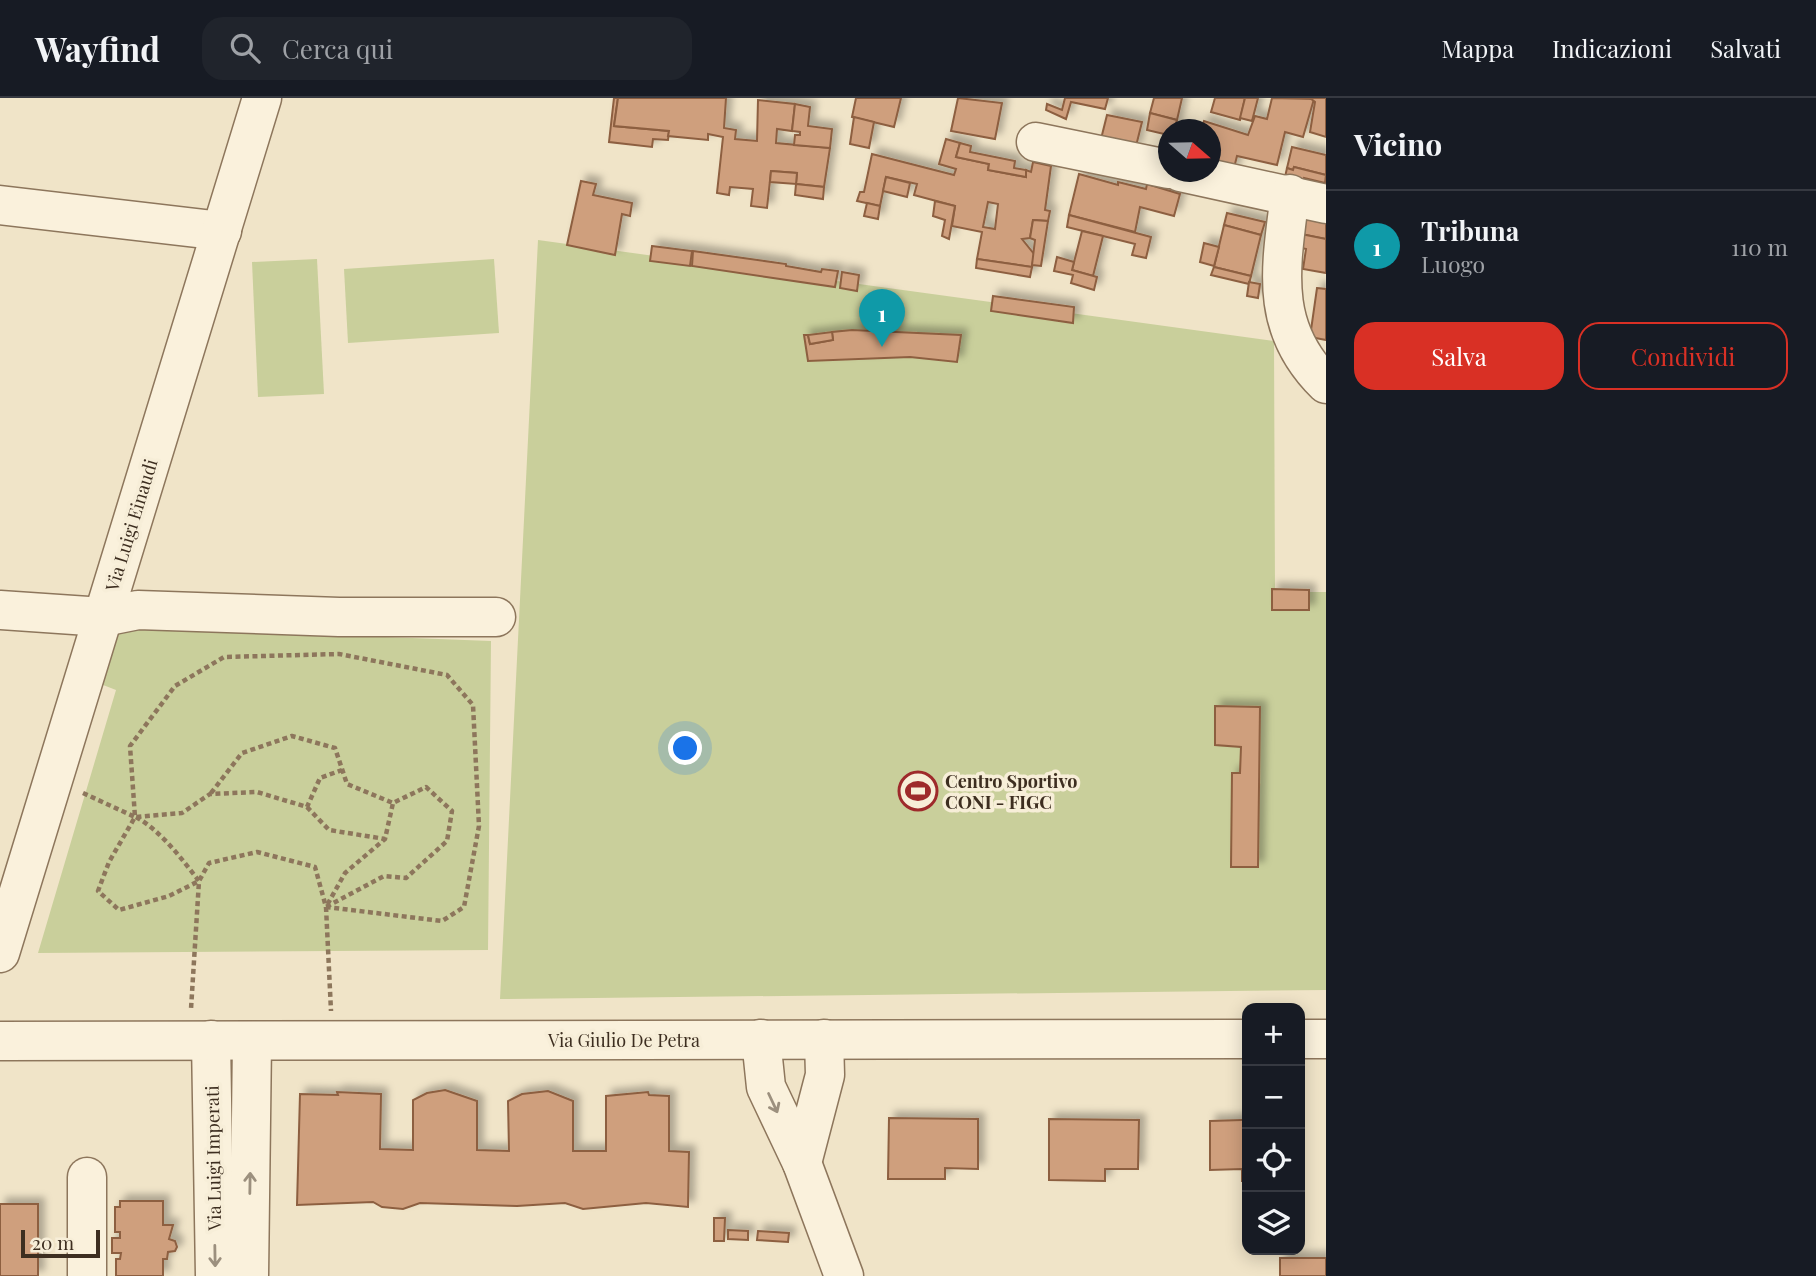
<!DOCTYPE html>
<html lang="it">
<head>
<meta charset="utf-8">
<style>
  body { margin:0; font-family:"Playfair Display",serif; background:#20242c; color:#f1f3f6 }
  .controls { position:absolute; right:21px; bottom:21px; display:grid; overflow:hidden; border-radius:14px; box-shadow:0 4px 18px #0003 }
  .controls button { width:63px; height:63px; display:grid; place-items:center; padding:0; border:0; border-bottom:2px solid #363941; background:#171b24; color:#f1f3f6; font:35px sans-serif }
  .compass { position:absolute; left:1158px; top:21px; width:63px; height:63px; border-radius:50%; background:#171b24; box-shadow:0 4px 18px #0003; rotate:110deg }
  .scale { position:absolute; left:21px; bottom:18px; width:79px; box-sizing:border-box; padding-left:7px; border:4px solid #3d2e20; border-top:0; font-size:19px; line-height:24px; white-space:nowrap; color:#3d2e20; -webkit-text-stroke:5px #f7eed8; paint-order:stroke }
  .you { position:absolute; left:686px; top:651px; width:24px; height:24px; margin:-18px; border:5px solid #fff; border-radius:50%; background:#1a73e8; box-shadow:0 0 0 10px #1a73e833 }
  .badge { display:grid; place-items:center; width:46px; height:46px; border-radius:50%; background:#d93025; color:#fff; font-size:23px; font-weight:700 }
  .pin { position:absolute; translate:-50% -58px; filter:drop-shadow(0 2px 4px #0008) }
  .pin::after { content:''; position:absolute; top:37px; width:24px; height:21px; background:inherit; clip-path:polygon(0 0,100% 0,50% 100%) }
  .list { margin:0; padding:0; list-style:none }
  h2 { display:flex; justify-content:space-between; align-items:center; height:91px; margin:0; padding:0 28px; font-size:30px }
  h2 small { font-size:23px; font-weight:400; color:#9ea1a6 }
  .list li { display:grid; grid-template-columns:46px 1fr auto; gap:21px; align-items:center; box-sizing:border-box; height:112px; padding:0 28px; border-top:2px solid #363941 }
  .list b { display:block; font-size:26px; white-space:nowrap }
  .list p { margin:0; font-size:23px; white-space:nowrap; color:#9ea1a6 }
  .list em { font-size:23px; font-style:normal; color:#9ea1a6 }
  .actions { display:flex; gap:14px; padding:21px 28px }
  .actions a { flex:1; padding:16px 0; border:2px solid #d93025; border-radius:21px; text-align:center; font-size:24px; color:#d93025 }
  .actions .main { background:#d93025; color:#fff }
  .icon { flex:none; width:38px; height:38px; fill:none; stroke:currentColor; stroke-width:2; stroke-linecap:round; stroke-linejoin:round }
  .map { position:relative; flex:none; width:1326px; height:1178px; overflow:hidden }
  header { display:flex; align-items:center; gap:42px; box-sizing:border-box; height:98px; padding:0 35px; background:#171b24; border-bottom:2px solid #363941 }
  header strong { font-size:33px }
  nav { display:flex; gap:38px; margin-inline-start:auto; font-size:24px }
  .search { width:490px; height:63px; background:#20242c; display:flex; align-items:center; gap:18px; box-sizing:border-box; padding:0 24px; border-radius:21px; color:#9ea1a6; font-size:26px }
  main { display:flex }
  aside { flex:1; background:#171b24 }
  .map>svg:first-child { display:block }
  .green { fill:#c9cf9b }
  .building { fill:#cf9f7d; stroke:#8d5f41; stroke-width:2; fill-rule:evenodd; filter:url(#shadow) }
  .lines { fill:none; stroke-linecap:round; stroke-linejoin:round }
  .minor-casing { stroke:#8d765c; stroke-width:41 }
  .path { stroke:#8d765c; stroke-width:4.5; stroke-dasharray:5 3.5; stroke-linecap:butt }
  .minor { stroke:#faf1dc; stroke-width:38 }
  .oneway { stroke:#9c907e }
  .labels { text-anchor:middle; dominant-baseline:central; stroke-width:7; stroke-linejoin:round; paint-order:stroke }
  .street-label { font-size:18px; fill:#3d2e20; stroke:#f7eed8 }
  .poi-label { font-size:18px; font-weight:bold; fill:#3d2e20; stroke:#f7eed8; text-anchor:start }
</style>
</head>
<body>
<header>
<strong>Wayfind</strong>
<div class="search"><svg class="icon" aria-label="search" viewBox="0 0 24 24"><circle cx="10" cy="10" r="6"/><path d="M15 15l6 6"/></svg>Cerca qui</div>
<nav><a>Mappa</a><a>Indicazioni</a><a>Salvati</a></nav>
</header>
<main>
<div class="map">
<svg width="1326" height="1178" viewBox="0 0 1326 1178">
  <defs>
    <filter id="shadow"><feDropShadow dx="6" dy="-6" stdDeviation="3.5" flood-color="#0004"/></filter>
  </defs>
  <rect width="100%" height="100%" fill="#f0e4c8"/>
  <!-- green -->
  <g class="green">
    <path d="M538,142L1274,243L1275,494H1326V892L500,901Z"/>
    <path d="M317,161L324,296L258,299L252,164Z"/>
    <path d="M494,161L499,235L348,245L344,171Z"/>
    <path d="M118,529L491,543L488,852L38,855L116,592L98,585Z"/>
  </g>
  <!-- building -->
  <g class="building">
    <path d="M614,0H618L614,28L669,33L668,42L653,41L652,49L609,44Z"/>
    <path d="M618,0H726L724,30L736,32L735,41L757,43L758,2L795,6L792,33L777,31L776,45L830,50L824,89L796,86L797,75L771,73L767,110L751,108L753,91L730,89L729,97L717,95L723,39L708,36V42L668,38L669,33L614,28Z"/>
    <path d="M856,0H901L894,29L852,19Z"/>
    <path d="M958,0L1002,5L995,41L951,33Z"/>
    <path d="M1065,0H1108L1105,11L1071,4L1066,21L1046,12L1047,6L1062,12Z"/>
    <path d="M1154,0H1182L1177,22L1150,15Z"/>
    <path d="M1215,0H1245L1240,22L1211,14Z"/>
    <path d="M1245,0H1258L1252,23L1240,20Z"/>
    <path d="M1272,0L1314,1L1303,39L1285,34L1277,67L1237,58L1233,74L1215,68L1220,53L1210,50V32H1201L1204,23L1248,37L1255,18L1267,21Z"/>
    <path d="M1310,0H1326V39L1310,34L1315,4Z"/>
    <path d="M795,6L810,9L808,28L832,31L830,50L794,47L795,37H800V34L792,33Z"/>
    <path d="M1150,15L1177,22L1174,32L1164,36L1147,32Z"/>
    <path d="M1107,17L1142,24L1135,52L1100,45Z"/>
    <path d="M854,19L874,24L869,50L850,46Z"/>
    <path d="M946,41L960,45L956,59L989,66L988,72L1026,79V72L1031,74L1033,64L1051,68L1045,112L1050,113L1048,123L1033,122L1030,140L1022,141L1034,156L1032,169L977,161L982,134L952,128L955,108L914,97L917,86L886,79L880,108L857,103L860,94H864L872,56L954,77L956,71L939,66ZM988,104L998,106L995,131L983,129Z"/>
    <path d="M960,45L971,48L970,54L1015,63L1014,70L1026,72V79L988,72L989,66L956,59Z"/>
    <path d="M1292,49L1326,57V77L1294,69L1293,72L1287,70Z"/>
    <path d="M1294,69L1326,77L1325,85L1304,80L1303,84L1285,79L1287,70L1293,72Z"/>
    <path d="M771,73L797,75L796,86L770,84Z"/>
    <path d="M1079,76L1118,87V84L1146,91L1147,86L1180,96L1174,118L1140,109L1135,134L1069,117Z"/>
    <path d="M886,79L910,85L907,99L883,93Z"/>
    <path d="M581,83L596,86L593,97L632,105L630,118L622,116L615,157L567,147Z"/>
    <path d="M796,86L824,89L823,101L795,97Z"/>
    <path d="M935,103L955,108L949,141L942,138L945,122L933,118Z"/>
    <path d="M867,105L880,108L878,121L864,118Z"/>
    <path d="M1227,115L1265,124L1261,137L1224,127Z"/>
    <path d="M1298,115L1326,121V141L1296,135Z"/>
    <path d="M1069,117L1151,139L1146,160L1132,157L1135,146L1067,129Z"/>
    <path d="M1033,122L1048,123L1041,168L1032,167L1035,142L1030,140Z"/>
    <path d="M1224,127L1261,137L1251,178L1214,169Z"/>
    <path d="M1082,133L1103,138L1093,178L1072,172Z"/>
    <path d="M1296,135L1326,141V175L1303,171L1306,151L1294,148Z"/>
    <path d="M1204,145L1219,149L1214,168L1200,164Z"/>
    <path d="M652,148L692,153L690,168L650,163Z"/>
    <path d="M693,153L786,166V168L821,174L822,171L838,173L835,189L692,168Z"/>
    <path d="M1057,159L1074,164L1072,172L1097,179L1094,192L1071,185L1073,177L1054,173Z"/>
    <path d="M977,161L1032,169L1030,179L976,170Z"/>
    <path d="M1214,169L1251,178L1249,186L1211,177Z"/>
    <path d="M842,174L859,177L857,193L840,190Z"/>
    <path d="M1249,184L1260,186L1258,200L1247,198Z"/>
    <path d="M1317,190L1326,191V242L1310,239Z"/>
    <path d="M993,198L1074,209L1073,225L991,213Z"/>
    <path d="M852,232L961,237L957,264L910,259L808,263L804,237H808L810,246L833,242L832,234Z"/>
    <path d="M832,234L833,242L810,246L808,237Z"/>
    <path d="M1272,491L1309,492V512H1272Z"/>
    <path d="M1215,608L1260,609L1258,769H1231L1232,675H1240L1241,649L1215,647Z"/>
    <path d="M445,992L477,1003V1052L509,1053L508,1003L522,996L548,993L573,1003V1053H606V998L648,994L649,997L669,998V1053L689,1054L688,1109L646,1105L583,1111L565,1105L517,1108L420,1105L403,1111L382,1109L373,1104L297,1107L300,996L338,997L337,994L381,996L380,1051L413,1052V1002L427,995Z"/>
    <path d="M889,1020L978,1021V1071L945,1070V1081H888Z"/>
    <path d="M1049,1021L1139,1022L1138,1071H1105V1083L1049,1082Z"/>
    <path d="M1242,1022H1247V1083H1242V1071L1210,1072V1023Z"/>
    <path d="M120,1103H163V1127H173L169,1141L175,1143L177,1149L175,1153L168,1154L167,1161H163V1178H116V1161H120L121,1155H112V1140H120V1134H115V1109H120Z"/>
    <rect x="0" y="1106" width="38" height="72"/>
    <path d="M714,1120H725L724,1143H714Z"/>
    <path d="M728,1132L748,1133V1142L728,1141Z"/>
    <path d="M758,1133L789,1135L788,1144L757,1142Z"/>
    <rect x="1280" y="1160" width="46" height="18"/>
  </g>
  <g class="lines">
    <defs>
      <g id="minor">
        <path d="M1036,44L1168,71"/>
        <path d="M1180,74L1326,106"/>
        <path d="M1290,96C1281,169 1268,229 1326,286"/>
        <path d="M0,107L222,133"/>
        <path d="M0,512L103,519L138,512L339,519H496"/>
        <path d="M0,855L262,0"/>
        <path d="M761,941L766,989L802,1065L844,1178"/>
        <path d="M1300,941H1326"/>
        <path d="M211,942L215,1178"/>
        <path d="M0,943L1247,941"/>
        <path d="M802,1065L825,977L824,941"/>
        <path d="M87,1178V1079"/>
        <path d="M249,1178L252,943"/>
      </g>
    </defs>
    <!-- minor casing -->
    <use href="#minor" class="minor-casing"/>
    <!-- path -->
    <g class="path">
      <path d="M83,695L135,719L109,764L98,793L119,812L169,798L199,783L209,765L257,754L315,769L326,809L442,823L464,809L479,728L473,607L447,577L339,556L224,559L175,588L130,648L135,719L182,715L210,696L257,694L307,709L320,680L342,672"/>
      <path d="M211,695L242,655L292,638L335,650L347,686L393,705L426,689L452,713L447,743L406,780L384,778L326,809L345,775L385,741L393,705"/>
      <path d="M307,709L329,732L385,741"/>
      <path d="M136,719C161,733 181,760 199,783L191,911"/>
      <path d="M326,809L331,913"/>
    </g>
    <!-- minor -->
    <use href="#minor" class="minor"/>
  </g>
  <!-- one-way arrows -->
  <defs><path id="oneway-shaft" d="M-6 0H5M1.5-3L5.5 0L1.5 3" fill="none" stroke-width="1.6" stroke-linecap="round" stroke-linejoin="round" transform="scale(1.75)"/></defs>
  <g class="oneway">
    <use href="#oneway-shaft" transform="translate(773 1005) rotate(65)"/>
    <use href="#oneway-shaft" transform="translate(250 1085) rotate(-89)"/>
    <use href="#oneway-shaft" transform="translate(215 1158) rotate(89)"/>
  </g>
  <!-- icons -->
  <defs>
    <symbol id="stadium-ring" viewBox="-11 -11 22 22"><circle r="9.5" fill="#f7eed8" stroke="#9e2a2b" stroke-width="1.5"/><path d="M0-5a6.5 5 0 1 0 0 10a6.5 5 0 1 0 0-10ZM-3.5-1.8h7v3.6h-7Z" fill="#9e2a2b"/></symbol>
  </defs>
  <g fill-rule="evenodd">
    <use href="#stadium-ring" x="896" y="671" width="44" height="44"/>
  </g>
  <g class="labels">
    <!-- street labels -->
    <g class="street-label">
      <text transform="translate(131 427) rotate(-73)">Via Luigi Einaudi</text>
      <text x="624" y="942">Via Giulio De Petra</text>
      <text transform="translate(213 1060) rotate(-91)">Via Luigi Imperati</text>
    </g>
    <!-- poi labels -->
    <g class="poi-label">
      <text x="945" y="683">Centro Sportivo<tspan x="945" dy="21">CONI - FIGC</tspan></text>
    </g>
  </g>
</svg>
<div class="controls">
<button>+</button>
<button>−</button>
<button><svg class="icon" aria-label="locate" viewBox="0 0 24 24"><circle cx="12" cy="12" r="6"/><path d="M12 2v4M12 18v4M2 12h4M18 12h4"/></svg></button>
<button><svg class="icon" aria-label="layers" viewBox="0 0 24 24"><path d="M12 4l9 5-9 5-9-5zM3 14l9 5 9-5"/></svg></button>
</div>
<svg class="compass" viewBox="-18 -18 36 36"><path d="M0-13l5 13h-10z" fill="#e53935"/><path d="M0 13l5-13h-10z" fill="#9ea1a6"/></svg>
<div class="scale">20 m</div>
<div class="you"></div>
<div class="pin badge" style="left:882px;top:249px;background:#0f9aa8">1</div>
</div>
<aside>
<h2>Vicino<small></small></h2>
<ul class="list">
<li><span class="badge" style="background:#0f9aa8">1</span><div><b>Tribuna</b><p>Luogo</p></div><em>110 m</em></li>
</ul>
<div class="actions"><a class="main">Salva</a><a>Condividi</a></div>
</aside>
</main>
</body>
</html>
